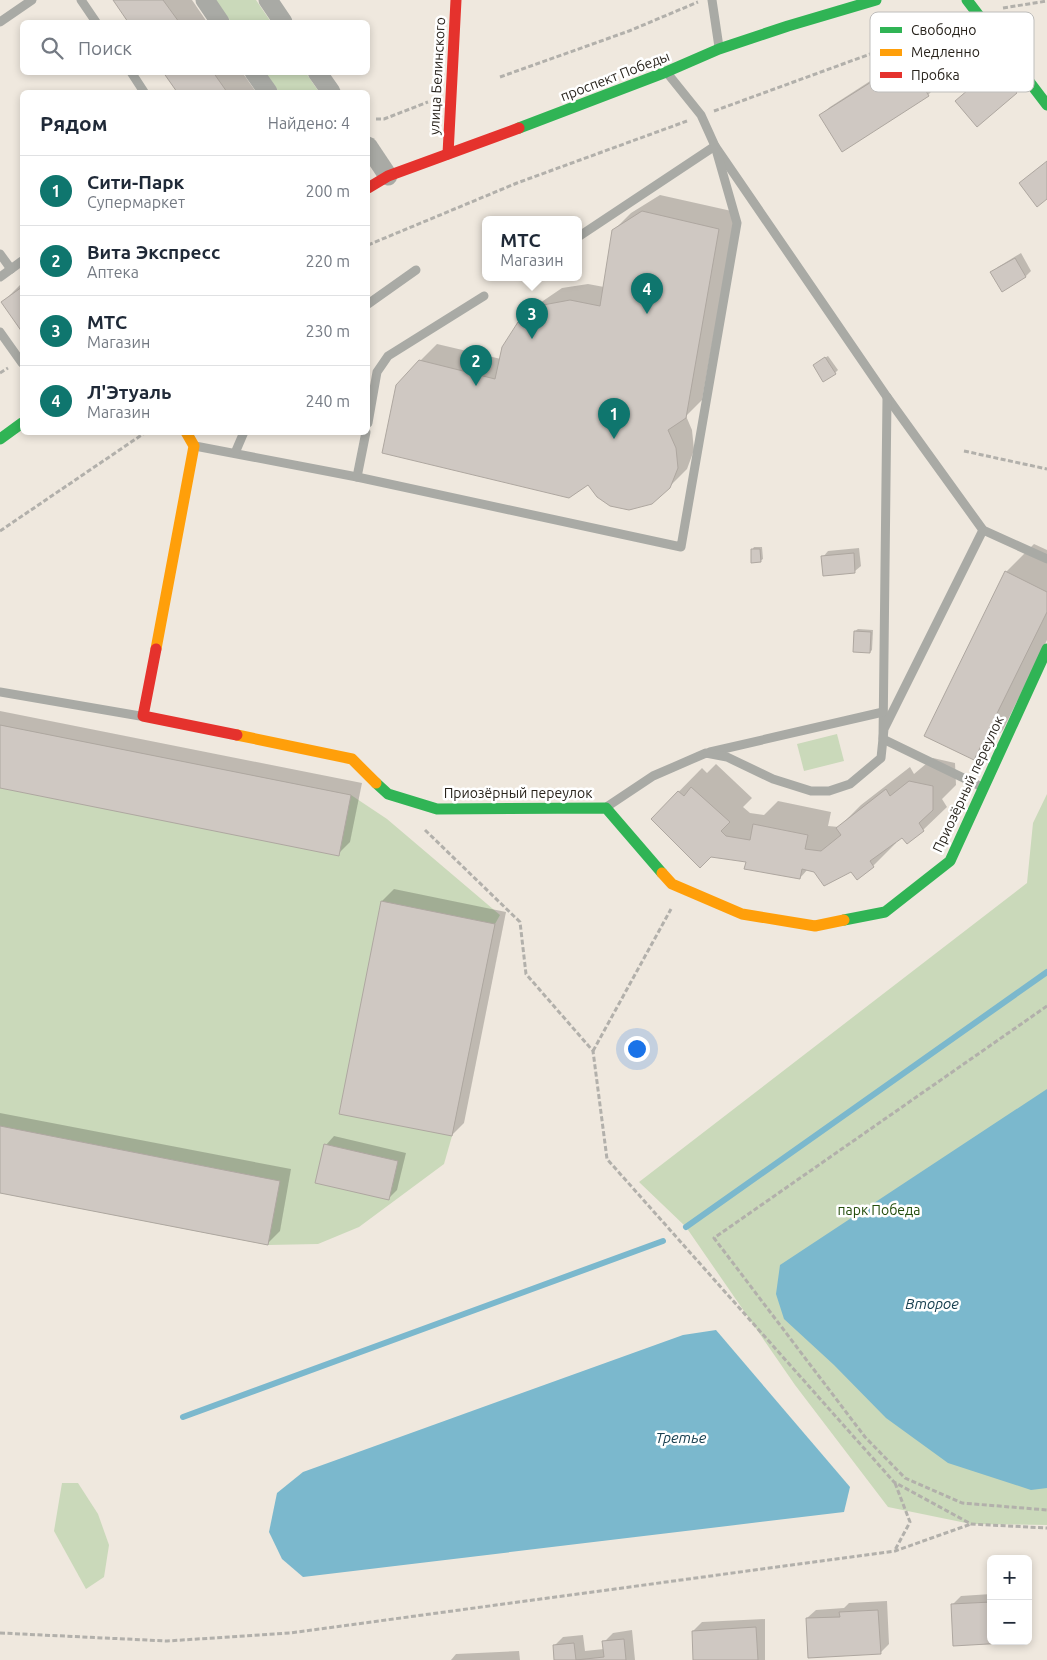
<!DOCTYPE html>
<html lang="ru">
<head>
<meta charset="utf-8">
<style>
  body { margin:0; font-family:Ubuntu,sans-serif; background:#f2f2f3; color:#1f2937 }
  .controls { position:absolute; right:15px; bottom:15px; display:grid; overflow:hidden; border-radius:8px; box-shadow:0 2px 8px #0003 }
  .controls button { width:45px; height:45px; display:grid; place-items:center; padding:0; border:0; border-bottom:1px solid #e0e1e3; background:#fff; color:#1f2937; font:25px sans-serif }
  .you { position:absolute; left:636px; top:1048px; width:18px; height:18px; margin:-12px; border:4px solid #fff; border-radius:50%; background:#1a73e8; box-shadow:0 0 0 8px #1a73e833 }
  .badge { display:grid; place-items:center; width:32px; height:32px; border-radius:50%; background:#0f766e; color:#fff; font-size:16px; font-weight:700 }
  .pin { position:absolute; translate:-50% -41px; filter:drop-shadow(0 1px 2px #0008) }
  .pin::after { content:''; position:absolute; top:26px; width:18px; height:15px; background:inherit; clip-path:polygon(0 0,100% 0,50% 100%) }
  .popup { position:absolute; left:482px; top:216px; width:100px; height:65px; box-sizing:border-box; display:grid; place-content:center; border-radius:8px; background:#fff; filter:drop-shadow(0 1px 4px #0005); font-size:16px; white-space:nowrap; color:#747a83 }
  .popup b { font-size:19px; color:#1f2937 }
  .popup::after { content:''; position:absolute; left:50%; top:100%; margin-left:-10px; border:10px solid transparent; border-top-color:#fff }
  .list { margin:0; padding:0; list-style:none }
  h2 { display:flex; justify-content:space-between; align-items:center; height:65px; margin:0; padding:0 20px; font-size:21px }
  h2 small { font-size:16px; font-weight:400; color:#747a83 }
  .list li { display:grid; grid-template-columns:32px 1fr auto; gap:15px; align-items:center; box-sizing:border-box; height:70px; padding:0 20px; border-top:1px solid #e0e1e3 }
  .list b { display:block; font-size:19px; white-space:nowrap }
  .list p { margin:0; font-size:16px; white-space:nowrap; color:#747a83 }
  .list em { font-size:16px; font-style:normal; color:#747a83 }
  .icon { flex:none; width:28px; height:28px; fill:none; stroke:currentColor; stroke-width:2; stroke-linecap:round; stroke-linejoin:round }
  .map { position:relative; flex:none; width:1047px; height:1660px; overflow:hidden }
  .search { position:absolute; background:#fff; box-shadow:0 2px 8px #0003; left:20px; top:20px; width:350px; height:55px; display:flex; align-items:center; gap:12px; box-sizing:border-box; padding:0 18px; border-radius:8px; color:#747a83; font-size:19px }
  .panel { position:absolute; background:#fff; box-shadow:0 2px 8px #0003; left:20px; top:90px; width:350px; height:345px; border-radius:8px }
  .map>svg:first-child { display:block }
  .green { fill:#cad9ba }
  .water { fill:#7bb8cd }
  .shadow { fill:#0003 }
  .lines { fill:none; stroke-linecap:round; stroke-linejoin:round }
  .stream { stroke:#7bb8cd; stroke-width:6 }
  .building { fill:#cfc8c2; stroke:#aea7a0 }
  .path { stroke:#b2b0ab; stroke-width:3; stroke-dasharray:5 2.5; stroke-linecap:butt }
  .lane { stroke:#a9aaa5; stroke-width:9 }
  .street { stroke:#a9aaa5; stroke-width:19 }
  .fast { stroke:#30b455; stroke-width:11 }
  .slow { stroke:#ff9f0a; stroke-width:11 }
  .jam { stroke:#e5322d; stroke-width:11 }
  .labels { text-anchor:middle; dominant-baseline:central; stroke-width:5; stroke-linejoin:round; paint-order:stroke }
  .street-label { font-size:14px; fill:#28231c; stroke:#fff }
  .park-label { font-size:14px; fill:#244d0c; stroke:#fff }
  .water-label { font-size:15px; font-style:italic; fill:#194050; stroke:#fff }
  .key { fill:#fff; stroke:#bebdbb; stroke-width:1 }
  .key-label { font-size:14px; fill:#28231c }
</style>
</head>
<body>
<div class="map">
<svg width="1047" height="1660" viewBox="0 0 1047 1660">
  <rect width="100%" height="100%" fill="#efe8de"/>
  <!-- green -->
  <g class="green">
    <path d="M215,0H256L271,22H231Z"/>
    <path d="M265,73H306L319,92H279Z"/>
    <path d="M0,725L351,795L387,819L500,915L495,924L452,1136L444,1164L359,1227L318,1244L268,1245L0,1193Z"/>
    <path d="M837,734L844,761L804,771L797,744Z"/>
    <path d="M1047,794V1525L971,1524L888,1507L795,1385L686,1227L639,1182L1027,883L1033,823Z"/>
    <path d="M62,1483H78L98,1514L109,1545L104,1577L86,1589L54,1531Z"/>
  </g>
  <!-- water -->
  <g class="water">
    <path d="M1047,1089V1488L1031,1490L948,1463L886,1418L834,1365L784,1319L776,1294L780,1265Z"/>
    <path d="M716,1330L850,1487L844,1512L303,1577L282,1559L269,1532L277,1493L303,1472L683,1335Z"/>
  </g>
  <!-- shadow -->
  <g class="shadow">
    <path d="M114,0H192L207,22H130Z"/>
    <path d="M915,52L937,86L928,95L821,115L830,107Z"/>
    <path d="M1001,62L1022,87L1016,92L962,96Z"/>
    <path d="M164,72H242L256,92H178Z"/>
    <path d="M660,195L736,212L702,400L686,416L692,430L694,450L687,469L669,487L588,483L420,361L437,344L501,359L519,323L537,305L562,288L588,284L604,287L613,231L631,213Z"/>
    <path d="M1021,253L1031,271L1026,276L1003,290L992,272L998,267Z"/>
    <path d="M22,283V330L3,302Z"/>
    <path d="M828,356L838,370L835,373L817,363Z"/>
    <path d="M1034,544L1047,550V640L1003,730L974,759L1006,572Z"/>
    <path d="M754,547H762L763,559L760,561L752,550Z"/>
    <path d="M859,548L861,566L855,571L823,557L828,551Z"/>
    <path d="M858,629L873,630L872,650L870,652L855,631Z"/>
    <path d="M0,711L362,783L350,842L338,854L0,787Z"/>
    <path d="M933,758L955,763L956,785L942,799L947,807L923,830L902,837L896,841V843L873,866L851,870L815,871L808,869L800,878L748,861L652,819L702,768L707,773L716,764L752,798L743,807L750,813L764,815L778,801L831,812L828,826L839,827L861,805L910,767L914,774Z"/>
    <path d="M394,889L506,912L464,1123L452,1135L340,1113L382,901Z"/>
    <path d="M0,1113L291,1169L280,1231L268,1243L0,1192Z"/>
    <path d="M334,1136L406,1153L397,1190L388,1199L326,1145Z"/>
    <path d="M991,1594V1641H1005L954,1644L952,1605L961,1596Z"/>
    <path d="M887,1601L889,1644L880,1653L807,1618L816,1610L844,1608L849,1603Z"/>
    <path d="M765,1619V1660H694L693,1631L702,1622Z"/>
    <path d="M632,1630L635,1660H556L554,1646L563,1637L583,1635L585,1651L604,1649V1642L613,1633Z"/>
    <path d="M519,1651L520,1660H451L456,1654Z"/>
  </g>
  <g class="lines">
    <!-- stream -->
    <g class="stream">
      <path d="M686,1227L1047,972"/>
      <path d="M183,1417L663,1241"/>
    </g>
  </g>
  <!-- building -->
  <g class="building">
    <path d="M113,0H163L179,22H128Z"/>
    <path d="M906,60L929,96L842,152L819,115Z"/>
    <path d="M995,67L1017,93L977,127L955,101Z"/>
    <path d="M163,72H213L227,92H177Z"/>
    <path d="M1047,161V199L1037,207L1019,183Z"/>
    <path d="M642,211L719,229L686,418L668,430L676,448L678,468L670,488L652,504L629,510L610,506L597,497L588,485L569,498L382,453L396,385L419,360L495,379L502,347L518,322L543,305L570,300L600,306L612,230Z"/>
    <path d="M1015,258L1026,277L1002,292L990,272Z"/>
    <path d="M22,287V332L1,302Z"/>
    <path d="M825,357L836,374L823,382L813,365Z"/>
    <path d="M751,549H760L761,562L751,563Z"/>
    <path d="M854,553L855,573L823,576L821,556Z"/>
    <path d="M1005,571L1047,592V612L974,760L924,736Z"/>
    <path d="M854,631L871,632L870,653L853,652Z"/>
    <path d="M0,725L351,795L339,856L0,788Z"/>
    <path d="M909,781L933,786V810L919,823L924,831L907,844L902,838L870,861L874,867L857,880L851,872L824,886L814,872L802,869L800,879L744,869L746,862L711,857L700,868L651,819L678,791L684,796L691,787L730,822L721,831L726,836L750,840L753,824L808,835L805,849L821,851L841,835L836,828L886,789L890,796Z"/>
    <path d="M381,901L495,924L452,1136L339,1114Z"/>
    <path d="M0,1126L280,1181L268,1245L0,1193Z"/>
    <path d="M324,1144L398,1161L389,1200L315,1183Z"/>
    <path d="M991,1602V1641H1005V1643L953,1646L951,1604Z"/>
    <path d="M878,1610L881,1654L808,1658L806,1618L840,1617L839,1612Z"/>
    <path d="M756,1627L758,1660H693L692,1631Z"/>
    <path d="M624,1639L626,1660H554L553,1645L574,1643L576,1660L604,1657L602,1641Z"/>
  </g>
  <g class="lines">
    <!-- path -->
    <g class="path">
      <path d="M1003,8L1047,1"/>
      <path d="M500,77L629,31L698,2"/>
      <path d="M714,111L884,49L940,24L953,20"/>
      <path d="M376,119H384L428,102"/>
      <path d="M368,245L517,183L687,121"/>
      <path d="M0,373L8,368"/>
      <path d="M964,451L1047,469"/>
      <path d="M0,531L146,432"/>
      <path d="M425,830L520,922L526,974L593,1051L607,1159L894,1482L971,1524L1047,1528"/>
      <path d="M1047,1006L714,1238L865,1437L905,1478L962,1503L1047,1510"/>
      <path d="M593,1051L671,909"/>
      <path d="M895,1483L910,1522L895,1550"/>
      <path d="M0,1633L167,1641L290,1633L895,1551L971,1524"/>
    </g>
    <!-- lane -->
    <g class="lane">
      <path d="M81,0L96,22"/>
      <path d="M712,0L719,47"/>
      <path d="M0,22L32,0"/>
      <path d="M131,72L144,92"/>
      <path d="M578,237L715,146L887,397L983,530L1047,559"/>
      <path d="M0,254L11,269"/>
      <path d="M0,277L22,261"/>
      <path d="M368,304L416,270"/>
      <path d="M0,332L22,363"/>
      <path d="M887,397L883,739L982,787"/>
      <path d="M368,423L377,372L388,356L484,296"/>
      <path d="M195,446L357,477L681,547L737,223L715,146L701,115L668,74"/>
      <path d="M235,453L244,432"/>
      <path d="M357,477L366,432"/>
      <path d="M0,692L140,716"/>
      <path d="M710,752L883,712"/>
      <path d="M608,806L653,776L706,753L727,757L773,779L811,791H829L850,784L881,758L884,729L983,530"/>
    </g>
    <!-- street -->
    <g class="street">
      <path d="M205,0L220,22"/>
      <path d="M268,0L283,22"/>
      <path d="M254,72L268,92"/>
      <path d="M317,72L331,92"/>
      <path d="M368,146L388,176"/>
    </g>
    <!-- fast -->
    <g class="fast">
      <path d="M967,0L1047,105"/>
      <path d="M519,128L666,72L719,49L788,26L876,0"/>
      <path d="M0,439L22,423"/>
      <path d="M376,783L388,794L437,809L606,808L662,873"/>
      <path d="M844,920L885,912L950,861L1047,649"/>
    </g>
    <!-- slow -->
    <g class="slow">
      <path d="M156,649L194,446L186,432"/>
      <path d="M237,735L352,759L376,783"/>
      <path d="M662,873L672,884L742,914L815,926L844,920"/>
    </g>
    <!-- jam -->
    <g class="jam">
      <path d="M448,154L456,0"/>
      <path d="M368,188L388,176L519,128"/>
      <path d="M156,649L143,716L237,735"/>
    </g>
  </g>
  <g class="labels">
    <!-- street labels -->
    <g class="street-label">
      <text transform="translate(437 76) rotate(-87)">улица Белинского</text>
      <text transform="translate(615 76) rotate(-21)">проспект Победы</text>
      <text transform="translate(968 784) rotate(-65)">Приозёрный переулок</text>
      <text x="518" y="793">Приозёрный переулок</text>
    </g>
    <!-- park labels -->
    <g class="park-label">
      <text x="879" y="1210">парк Победa</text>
    </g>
    <!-- water labels -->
    <g class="water-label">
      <text x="932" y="1303">Второе</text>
      <text x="681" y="1437">Третье</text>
    </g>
  </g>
  <!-- legend -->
  <rect x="870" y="12" width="164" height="80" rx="8" class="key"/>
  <rect x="880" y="27" width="22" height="6" fill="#30b455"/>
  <rect x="880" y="49" width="22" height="7" fill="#ff9f0a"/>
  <rect x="880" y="72" width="22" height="6" fill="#e5322d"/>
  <g class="key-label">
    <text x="911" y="35">Свободно</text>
    <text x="911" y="57">Медленно</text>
    <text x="911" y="80">Пробка</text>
  </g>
</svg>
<div class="controls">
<button>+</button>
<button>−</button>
</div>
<div class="you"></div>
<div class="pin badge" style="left:614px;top:439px">1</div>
<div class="pin badge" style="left:476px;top:386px">2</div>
<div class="pin badge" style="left:532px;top:339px">3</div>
<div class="popup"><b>МТС</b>Магазин</div>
<div class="pin badge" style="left:647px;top:314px">4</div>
<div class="search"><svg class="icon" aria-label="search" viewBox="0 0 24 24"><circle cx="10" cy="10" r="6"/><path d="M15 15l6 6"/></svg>Поиск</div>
<section class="panel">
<h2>Рядом<small>Найдено: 4</small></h2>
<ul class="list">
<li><span class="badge">1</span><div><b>Сити-Парк</b><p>Супермаркет</p></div><em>200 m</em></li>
<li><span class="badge">2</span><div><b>Вита Экспресс</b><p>Аптека</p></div><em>220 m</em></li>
<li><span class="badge">3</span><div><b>МТС</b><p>Магазин</p></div><em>230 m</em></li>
<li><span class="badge">4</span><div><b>Л'Этуаль</b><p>Магазин</p></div><em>240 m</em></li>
</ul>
</section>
</div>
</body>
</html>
